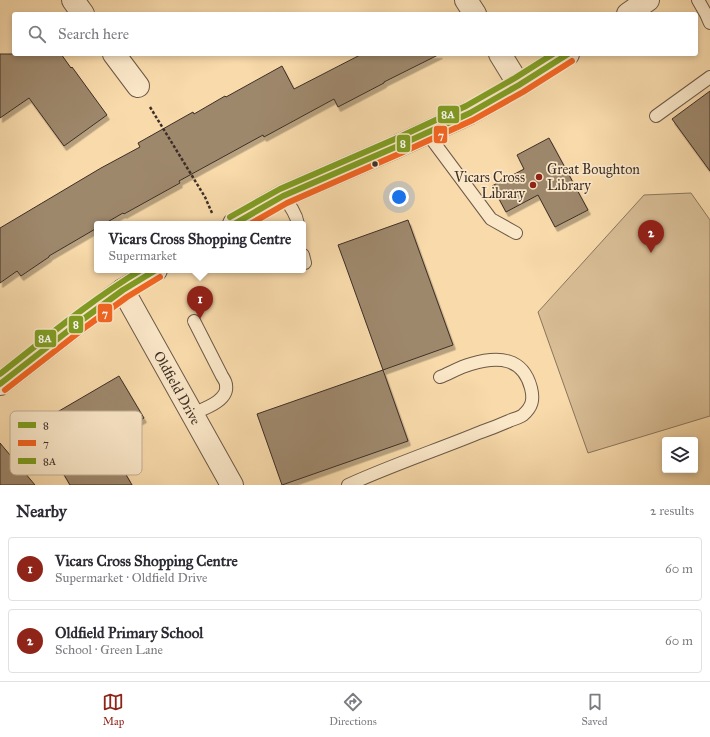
<!DOCTYPE html>
<html lang="en">
<head>
<meta charset="utf-8">
<style>
  body { margin:0; font-family:"IM FELL Great Primer",serif; background:#f7f7f7; color:#2b2b33 }
  .controls { position:absolute; right:12px; bottom:12px; display:grid; overflow:hidden; border-radius:4px; box-shadow:0 2px 6px #0003 }
  .controls button { width:36px; height:36px; display:grid; place-items:center; padding:0; border:0; border-bottom:1px solid #e1e1e2; background:#fff; color:#2b2b33; font:20px sans-serif }
  .you { position:absolute; left:399px; top:197px; width:14px; height:14px; margin:-10px; border:3px solid #fff; border-radius:50%; background:#1a73e8; box-shadow:0 0 0 6px #1a73e833 }
  .badge { display:grid; place-items:center; width:26px; height:26px; border-radius:50%; background:#8f2418; color:#fff; font-size:13px; font-weight:700 }
  .pin { position:absolute; translate:-50% -33px; filter:drop-shadow(0 1px 2px #0008) }
  .pin::after { content:''; position:absolute; top:21px; width:14px; height:12px; background:inherit; clip-path:polygon(0 0,100% 0,50% 100%) }
  .popup { position:absolute; left:94px; top:221px; width:212px; height:52px; box-sizing:border-box; display:grid; place-content:center; border-radius:4px; background:#fff; filter:drop-shadow(0 1px 3px #0005); font-size:13px; white-space:nowrap; color:#7c7c81 }
  .popup b { font-size:15px; color:#2b2b33 }
  .popup::after { content:''; position:absolute; left:50%; top:100%; margin-left:-8px; border:8px solid transparent; border-top-color:#fff }
  .list { margin:0; padding:0; list-style:none }
  h2 { display:flex; justify-content:space-between; align-items:center; height:52px; margin:0; padding:0 16px; font-size:17px }
  h2 small { font-size:13px; font-weight:400; color:#7c7c81 }
  .list li { display:grid; grid-template-columns:26px 1fr auto; gap:12px; align-items:center; box-sizing:border-box; height:64px; margin:0 8px 8px; padding:0 8px; border:1px solid #e1e1e2; border-radius:4px }
  .list b { display:block; font-size:15px; white-space:nowrap }
  .list p { margin:0; font-size:13px; white-space:nowrap; color:#7c7c81 }
  .list em { font-size:13px; font-style:normal; color:#7c7c81 }
  .icon { flex:none; width:22px; height:22px; fill:none; stroke:currentColor; stroke-width:2; stroke-linecap:round; stroke-linejoin:round }
  .map { position:relative; flex:none; width:710px; height:485px; overflow:hidden }
  .search { position:absolute; background:#fff; box-shadow:0 2px 6px #0003; left:12px; right:12px; top:12px; height:44px; display:flex; align-items:center; gap:10px; box-sizing:border-box; padding:0 14px; border-radius:4px; color:#7c7c81; font-size:15px }
  .sheet { height:196px; background:#fff }
  nav { display:flex; justify-content:space-around; align-items:center; box-sizing:border-box; height:56px; border-top:1px solid #e1e1e2; background:#fff; font-size:11px; color:#7c7c81 }
  nav a { display:grid; justify-items:center; gap:2px }
  nav .on { color:#8f2418 }
  .map>svg:first-child { display:block }
  .green { fill:#d8bd95; stroke:#8a765e }
  .building { fill:#9e886c; stroke:#3d2f27; filter:url(#shadow) }
  .lines { fill:none; stroke-linecap:round; stroke-linejoin:round }
  .service-casing { stroke:#6c5a48; stroke-width:14 }
  .minor-casing { stroke:#6c5a48; stroke-width:24 }
  .path { stroke:#3d2f27; stroke-width:2.5; stroke-dasharray:3 2; stroke-linecap:butt }
  .service { stroke:#fae7c8; stroke-width:12 }
  .minor { stroke:#fae7c8; stroke-width:22 }
  .bus-1-casing { stroke:#fae7c8; stroke-width:9 }
  .bus-2-casing { stroke:#fae7c8; stroke-width:9 }
  .bus-3-casing { stroke:#fae7c8; stroke-width:9 }
  .bus-1 { stroke:#7f9c21; stroke-width:6 }
  .bus-2 { stroke:#f26522; stroke-width:6 }
  .bus-3 { stroke:#7f9c21; stroke-width:6 }
  .bus-dot { fill:#3d2f27; stroke:#fae7c8; stroke-width:1.5 }
  .poi-dot { fill:#8f2418; stroke:#fae7c8; stroke-width:1.5 }
  .labels { text-anchor:middle; dominant-baseline:central; stroke-width:3.5; stroke-linejoin:round; paint-order:stroke }
  .poi-label { font-size:14px; fill:#3d2f27; stroke:#fae7c8; text-anchor:start }
  .street-label { font-size:14px; fill:#3d2f27; stroke:#fae7c8 }
  .key { fill:#fae7c8; stroke:#c1b098; stroke-width:1 }
  .key-label { font-size:11px; fill:#3d2f27 }
  .line-badge { stroke:#fae7c8; stroke-width:1.5 }
  .badge-label { font-size:11px; text-anchor:middle; font-weight:bold; fill:#fff }
</style>
</head>
<body>
<div class="map">
<svg width="710" height="485" viewBox="0 0 710 485">
  <defs>
    <filter id="shadow"><feDropShadow dx="2.5" dy="4.5" stdDeviation="0" flood-color="#0004"/></filter>
  </defs>
  <rect width="100%" height="100%" fill="#f8daab"/>
  <filter id="stains"><feTurbulence type="fractalNoise" baseFrequency=".005" numOctaves="4"/><feColorMatrix values="0 0 0 0 .2 0 0 0 0 .09 0 0 0 0 .02 0 0 0 .5 -.17"/></filter>
  <radialGradient id="worn" r=".72"><stop offset=".6" stop-color="#630" stop-opacity="0"/><stop offset="1" stop-color="#630" stop-opacity=".3"/></radialGradient>
  <!-- green -->
  <path class="green" d="M691,193L710,220V416L588,453L538,312L644,195Z"/>
  <!-- building -->
  <g class="building">
    <path d="M0,54H61L71,68L72,67L107,115L64,146L29,98L0,118Z"/>
    <path d="M362,54H440L384,82V83L338,107L334,99L264,137L263,135L179,181L180,183L124,214L123,213L104,224H97V228L49,256V257L21,276L17,271L0,283V228L101,168L140,147L138,143L193,112L194,114L225,96L226,97L282,66L294,89Z"/>
    <path d="M710,91V171L672,119Z"/>
    <path d="M549,138L588,210L555,227L538,195L506,212L492,186L524,169L517,155Z"/>
    <path d="M408,220L453,345L383,370L345,264L338,245Z"/>
    <path d="M383,370L408,441L282,485L257,414Z"/>
    <path d="M119,376L144,418L106,440L132,485H70L35,425Z"/>
    <path d="M0,443L35,485H0Z"/>
  </g>
  <g class="lines">
    <defs>
      <g id="service">
        <path d="M698,0L706,14L710,23"/>
        <path d="M656,116L710,77"/>
        <path d="M427,133L491,219L516,233"/>
        <path d="M283,196C289,204 296,213 298,224"/>
        <path d="M303,255L305,263"/>
        <path d="M192,414C203,409 229,401 226,385C226,382 224,379 222,376L194,321"/>
        <path d="M348,485C392,465 437,450 481,432C490,429 500,425 509,421C513,419 519,418 523,415C532,407 534,400 531,388C523,357 498,356 471,364C460,367 450,373 440,377"/>
      </g>
      <g id="minor">
        <path d="M73,0L83,14"/>
        <path d="M466,0L475,14"/>
        <path d="M628,14L648,0"/>
        <path d="M114,54L138,86"/>
        <path d="M500,54L519,85"/>
        <path d="M234,224L283,196L398,146L470,113L519,85L568,54"/>
        <path d="M123,290L232,485"/>
        <path d="M0,384L82,320L123,290L156,270"/>
      </g>
    </defs>
    <!-- service casing -->
    <use href="#service" class="service-casing"/>
    <!-- minor casing -->
    <use href="#minor" class="minor-casing"/>
    <!-- path -->
    <path class="path" d="M150,107L205,197L212,213"/>
    <!-- service -->
    <use href="#service" class="service"/>
    <!-- minor -->
    <use href="#minor" class="minor"/>
    <defs>
      <g id="bus-1">
        <path d="M234,224L283,196L398,146L470,113L519,85L568,54"/>
        <path d="M0,384L82,320L123,290L156,270"/>
      </g>
      <g id="bus-2">
        <path d="M250,224L287,203L401,153L473,120L523,92L572,61"/>
        <path d="M5,390L87,326L127,297L160,277"/>
      </g>
      <g id="bus-3">
        <path d="M230,217L280,189L395,139L466,106L515,78L553,54"/>
        <path d="M0,374C46,338 91,300 141,270"/>
      </g>
    </defs>
    <!-- bus-1 casing -->
    <use href="#bus-1" class="bus-1-casing"/>
    <!-- bus-2 casing -->
    <use href="#bus-2" class="bus-2-casing"/>
    <!-- bus-3 casing -->
    <use href="#bus-3" class="bus-3-casing"/>
    <!-- bus-1 -->
    <use href="#bus-1" class="bus-1"/>
    <!-- bus-2 -->
    <use href="#bus-2" class="bus-2"/>
    <!-- bus-3 -->
    <use href="#bus-3" class="bus-3"/>
  </g>
  <!-- markers -->
  <circle class="bus-dot" cx="375" cy="164" r="3.5"/>
  <g class="poi-dot">
    <circle cx="539" cy="177" r="4"/>
    <circle cx="533" cy="185" r="4"/>
  </g>
  <g class="labels">
    <!-- poi labels -->
    <g class="poi-label">
      <text x="547" y="169">Great Boughton<tspan x="547" dy="16">Library</tspan></text>
      <text x="525" y="177" text-anchor="end">Vicars Cross<tspan x="525" dy="16">Library</tspan></text>
    </g>
    <!-- street labels -->
    <g class="street-label">
      <text transform="translate(177 388) rotate(61)">Oldfield Drive</text>
    </g>
  </g>
  <!-- legend -->
  <rect x="10" y="411" width="132" height="64" rx="6" class="key"/>
  <rect x="18" y="422" width="18" height="6" fill="#7f9c21"/>
  <rect x="18" y="440" width="18" height="6" fill="#f26522"/>
  <rect x="18" y="458" width="18" height="6" fill="#7f9c21"/>
  <g class="key-label">
    <text x="43" y="429">8</text>
    <text x="43" y="447">7</text>
    <text x="43" y="465">8A</text>
  </g>
  <g class="line-badge">
    <rect x="437" y="105" width="23" height="19" rx="4" fill="#7f9c21"/>
    <rect x="433" y="125" width="15" height="19" rx="4" fill="#f26522"/>
    <rect x="396" y="134" width="15" height="19" rx="4" fill="#7f9c21"/>
    <rect x="97" y="303" width="16" height="20" rx="4" fill="#f26522"/>
    <rect x="68" y="315" width="16" height="19" rx="4" fill="#7f9c21"/>
    <rect x="34" y="329" width="23" height="19" rx="4" fill="#7f9c21"/>
  </g>
  <g class="badge-label">
    <text x="448" y="118">8A</text>
    <text x="441" y="139">7</text>
    <text x="403" y="147">8</text>
    <text x="105" y="317">7</text>
    <text x="76" y="328">8</text>
    <text x="45" y="342">8A</text>
  </g>
  <rect width="100%" height="100%" filter="url(#stains)"/>
  <rect width="100%" height="100%" fill="url(#worn)"/>
</svg>
<div class="controls">
<button><svg class="icon" aria-label="layers" viewBox="0 0 24 24"><path d="M12 4l9 5-9 5-9-5zM3 14l9 5 9-5"/></svg></button>
</div>
<div class="you"></div>
<div class="pin badge" style="left:200px;top:319px">1</div>
<div class="popup"><b>Vicars Cross Shopping Centre</b>Supermarket</div>
<div class="pin badge" style="left:651px;top:253px">2</div>
<div class="search"><svg class="icon" aria-label="search" viewBox="0 0 24 24"><circle cx="10" cy="10" r="6"/><path d="M15 15l6 6"/></svg>Search here</div>
</div>
<section class="sheet">
<h2>Nearby<small>2 results</small></h2>
<ul class="list">
<li><span class="badge">1</span><div><b>Vicars Cross Shopping Centre</b><p>Supermarket · Oldfield Drive</p></div><em>60 m</em></li>
<li><span class="badge">2</span><div><b>Oldfield Primary School</b><p>School · Green Lane</p></div><em>60 m</em></li>
</ul>
</section>
<nav>
<a class="on"><svg class="icon" aria-label="map" viewBox="0 0 24 24"><path d="M3 6l6-2 6 2 6-2v14l-6 2-6-2-6 2zM9 4v14M15 6v14"/></svg>Map</a>
<a><svg class="icon" aria-label="directions" viewBox="0 0 24 24"><path d="M12 3l9 9-9 9-9-9zM9 14v-3h6M13 9l2 2-2 2"/></svg>Directions</a>
<a><svg class="icon" aria-label="saved" viewBox="0 0 24 24"><path d="M7 4h10v16l-5-4-5 4z"/></svg>Saved</a>
</nav>
</body>
</html>
